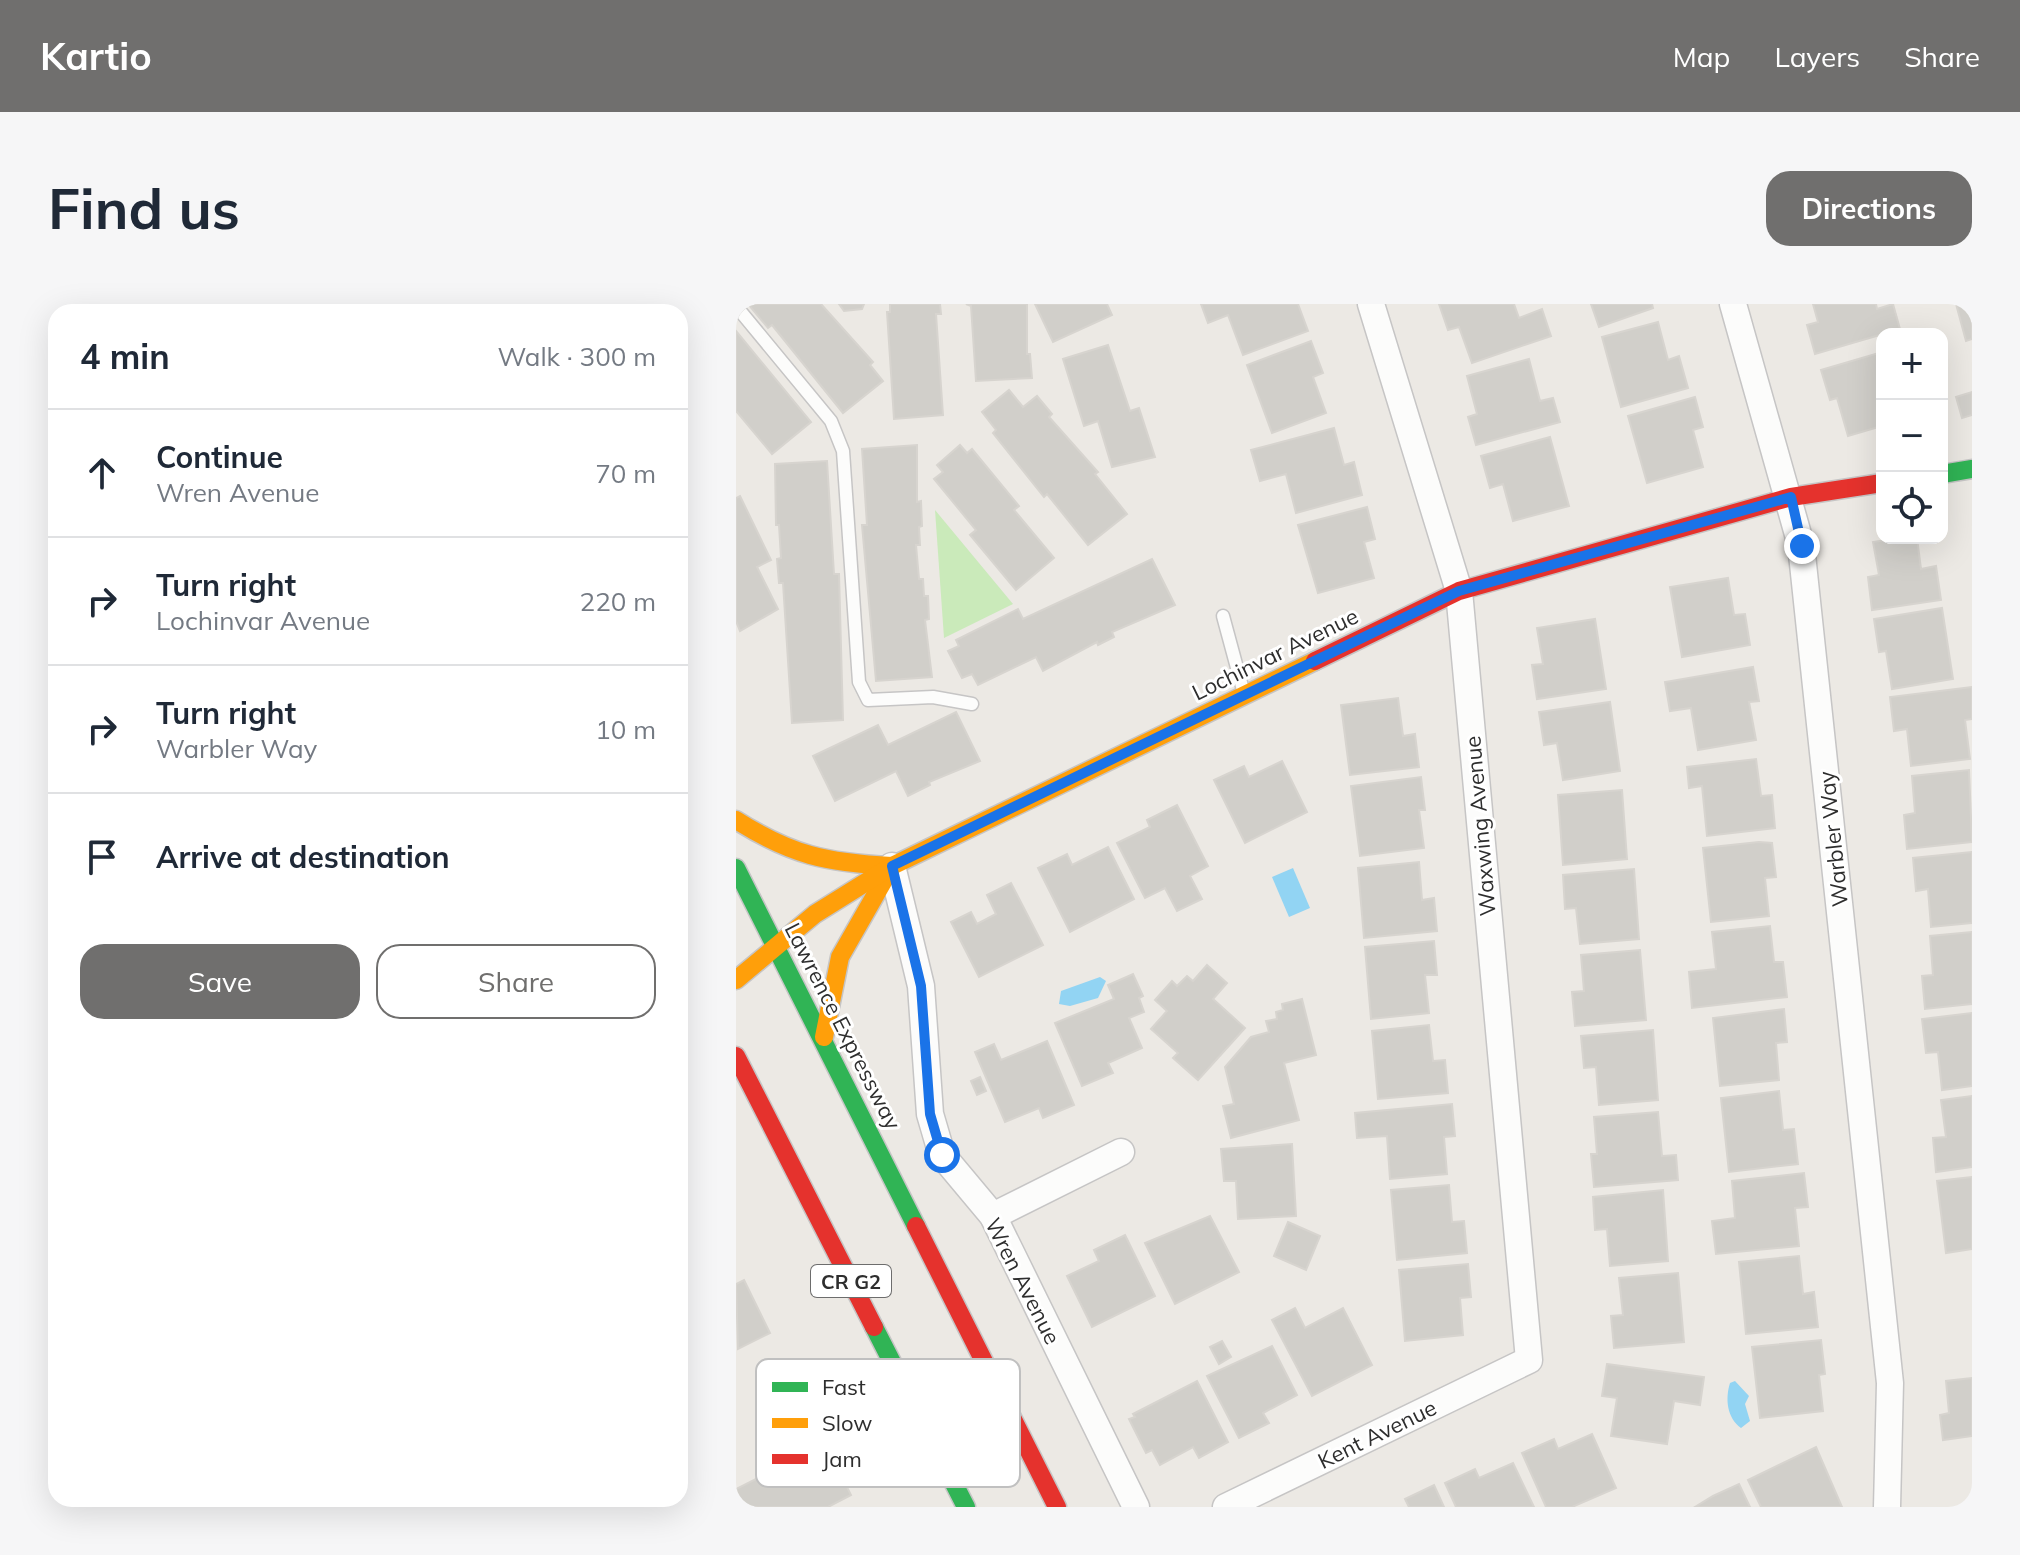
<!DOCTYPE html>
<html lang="en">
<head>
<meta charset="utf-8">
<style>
  body { margin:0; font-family:Mulish,sans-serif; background:#f6f6f7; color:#1f2937 }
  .controls { position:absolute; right:24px; top:24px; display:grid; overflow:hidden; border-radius:16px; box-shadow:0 8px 32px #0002 }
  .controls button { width:72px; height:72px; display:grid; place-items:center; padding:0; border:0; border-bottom:2px solid #e0e1e3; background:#fff; color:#1f2937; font:40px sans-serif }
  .stop { position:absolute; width:24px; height:24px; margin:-18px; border:6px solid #1a73e8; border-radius:50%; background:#fff }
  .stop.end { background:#1a73e8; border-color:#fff; box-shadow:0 2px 8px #0008 }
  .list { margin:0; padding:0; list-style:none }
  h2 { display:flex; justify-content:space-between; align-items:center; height:104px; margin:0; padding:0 32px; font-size:34px }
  h2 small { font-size:26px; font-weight:400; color:#747a83 }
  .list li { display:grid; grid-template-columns:52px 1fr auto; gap:24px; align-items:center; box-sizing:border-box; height:128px; padding:0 32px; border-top:2px solid #e0e1e3 }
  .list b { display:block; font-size:30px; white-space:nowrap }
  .list p { margin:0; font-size:26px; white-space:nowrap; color:#747a83 }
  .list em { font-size:26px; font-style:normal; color:#747a83 }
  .actions { display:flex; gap:16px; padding:24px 32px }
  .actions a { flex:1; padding:18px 0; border:2px solid #706f6e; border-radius:24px; text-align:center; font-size:28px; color:#706f6e }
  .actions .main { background:#706f6e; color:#fff }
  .icon { flex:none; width:44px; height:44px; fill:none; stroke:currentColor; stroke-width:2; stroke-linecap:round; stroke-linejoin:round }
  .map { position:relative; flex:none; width:1236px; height:1203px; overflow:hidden; border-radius:24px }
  header { display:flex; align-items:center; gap:48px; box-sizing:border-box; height:112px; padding:0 40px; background:#706f6e; color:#fff }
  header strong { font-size:38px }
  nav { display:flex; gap:44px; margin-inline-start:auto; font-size:28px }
  .intro { display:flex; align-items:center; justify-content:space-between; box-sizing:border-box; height:192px; padding:0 48px }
  h1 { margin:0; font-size:56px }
  .button { padding:20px 36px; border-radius:24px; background:#706f6e; color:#fff; font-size:28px; font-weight:700 }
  main { display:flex; gap:48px; padding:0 48px }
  aside { flex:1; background:#fff; border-radius:24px; box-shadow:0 8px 32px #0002 }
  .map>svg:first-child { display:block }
  .green { fill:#caeaba }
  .water { fill:#92d4f3 }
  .building { fill:#d1cfca; stroke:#d7d4cf; stroke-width:2 }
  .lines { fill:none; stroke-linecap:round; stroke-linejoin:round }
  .lane-casing { stroke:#c6c5c5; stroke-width:15 }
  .street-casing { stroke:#c6c5c5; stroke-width:29 }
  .fast-casing { stroke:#c6c5c5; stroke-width:21 }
  .slow-casing { stroke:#c6c5c5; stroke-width:21 }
  .jam-casing { stroke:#c6c5c5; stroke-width:21 }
  .lane { stroke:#fcfcfb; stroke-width:12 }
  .street { stroke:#fcfcfb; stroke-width:26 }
  .fast { stroke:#30b455; stroke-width:18 }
  .slow { stroke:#ff9f0a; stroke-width:18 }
  .jam { stroke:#e5322d; stroke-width:18 }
  .route { stroke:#1a73e8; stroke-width:10 }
  .labels { text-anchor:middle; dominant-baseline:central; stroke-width:6; stroke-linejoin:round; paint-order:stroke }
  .shield { fill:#fff; stroke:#6d6d6d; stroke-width:2 }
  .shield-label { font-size:20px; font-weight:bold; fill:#2e2e2e }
  .street-label { font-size:22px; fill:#2e2e2e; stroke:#fff }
  .key { fill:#fff; stroke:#c0c0c0; stroke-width:2 }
  .key-label { font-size:22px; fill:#2e2e2e }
</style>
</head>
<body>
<header>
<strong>Kartio</strong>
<nav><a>Map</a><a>Layers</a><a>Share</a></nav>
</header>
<div class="intro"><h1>Find us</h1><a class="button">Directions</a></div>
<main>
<aside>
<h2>4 min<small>Walk · 300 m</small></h2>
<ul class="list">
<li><svg class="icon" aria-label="ahead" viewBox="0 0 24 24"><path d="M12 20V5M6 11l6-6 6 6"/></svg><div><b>Continue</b><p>Wren Avenue</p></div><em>70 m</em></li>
<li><svg class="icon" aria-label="right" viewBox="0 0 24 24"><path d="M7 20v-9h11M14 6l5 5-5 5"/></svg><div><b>Turn right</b><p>Lochinvar Avenue</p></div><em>220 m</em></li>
<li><svg class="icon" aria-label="right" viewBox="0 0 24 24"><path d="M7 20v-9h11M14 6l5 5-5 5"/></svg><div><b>Turn right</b><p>Warbler Way</p></div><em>10 m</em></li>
<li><svg class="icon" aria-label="arrive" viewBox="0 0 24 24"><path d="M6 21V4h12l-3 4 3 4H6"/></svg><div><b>Arrive at destination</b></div></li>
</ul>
<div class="actions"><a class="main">Save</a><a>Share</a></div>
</aside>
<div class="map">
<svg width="1236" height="1203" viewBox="0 0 1236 1203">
  <rect width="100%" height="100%" fill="#ece9e4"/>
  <!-- green -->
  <path class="green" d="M199,206L277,300L208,334Z"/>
  <!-- water -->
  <g class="water">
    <path d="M557,564L574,604L553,613L536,573Z"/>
    <path d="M364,673L370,677L362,694L334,702L323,700L325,687Z"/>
    <path d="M999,1077L1013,1092L1009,1100L1014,1117L1005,1124C991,1114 989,1095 994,1079Z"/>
  </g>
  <!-- building -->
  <g class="building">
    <path d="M12,0H85L137,58L134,61L147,77L107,109L36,21L32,24Z"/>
    <path d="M103,0H128L126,5L108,7Z"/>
    <path d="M154,0H204L205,10H200L207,111L158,115L151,8H154Z"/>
    <path d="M230,0H291V50H294L296,74L240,77L235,2Z"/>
    <path d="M299,0H371L376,11L317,38Z"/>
    <path d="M465,0H562L572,27L507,51L492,11L472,19Z"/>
    <path d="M703,0H778L783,14L806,5L815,32L736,59L723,23L712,26Z"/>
    <path d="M855,0H916L917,4L863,23Z"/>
    <path d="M1077,0H1140L1141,5L1157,0L1164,25L1079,50L1071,21L1082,18Z"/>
    <path d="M1220,0H1236V35L1230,37Z"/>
    <path d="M922,18L932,56L943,52L952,84L885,103L866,33Z"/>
    <path d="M0,27L75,118L36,150L0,107Z"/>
    <path d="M575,37L587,69L577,73L590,109L536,129L511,61Z"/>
    <path d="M372,41L394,107L403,104L419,153L376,163L362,117L348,122L327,55Z"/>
    <path d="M1146,48V122L1112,132L1101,94L1094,96L1085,66Z"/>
    <path d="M793,55L804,97L817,94L824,118L740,141L732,113L741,110L731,72Z"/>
    <path d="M273,86L287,103L301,92L316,110L313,113L362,168L359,170L391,210L352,241L311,190L308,193L257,129L260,126L246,108Z"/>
    <path d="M1236,88V111L1226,114L1220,93Z"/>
    <path d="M959,93L967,123L957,126L967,163L911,179L892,112Z"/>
    <path d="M598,124L608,161L618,158L626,191L560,209L550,170L524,177L515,146Z"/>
    <path d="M814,133L833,202L777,217L767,180L754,184L745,152Z"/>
    <path d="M181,141V198L185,197L186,222L183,223L184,241H180L183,275H187L188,292H192L193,315L189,316L196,373L140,377L126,221H131L126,145Z"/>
    <path d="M224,141L231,149L236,145L283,202L278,206L318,254L280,286L234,231L240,226L198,175L207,168L201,161Z"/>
    <path d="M91,157L98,270H103L107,416L56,419L47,279H43L41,255L45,254L43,221H40L39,160Z"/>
    <path d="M4,192L35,256L21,263L42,305L4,327L0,317V194Z"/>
    <path d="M631,203L639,235L628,238L638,274L582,289L562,221Z"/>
    <path d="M1162,234H1181L1185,265L1200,262L1205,296L1136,306L1132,273L1143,271L1137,238Z"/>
    <path d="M416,255L439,301L376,328L378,333L362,341L361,338L307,367L300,353L242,381L236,370L226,374L212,347L223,342L220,336L282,305L287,315Z"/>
    <path d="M992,274L998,311L1009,310L1014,341L946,353L934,283Z"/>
    <path d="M1206,304L1217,375L1156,385L1150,347L1143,348L1138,315Z"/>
    <path d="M859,315L870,385L801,395L796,361L807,360L801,324Z"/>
    <path d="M1017,363L1023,397L1013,398L1020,436L962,446L955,404L934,407L929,378Z"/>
    <path d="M1236,383V415L1229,416L1234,455L1175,462L1171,425L1158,427L1154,393Z"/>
    <path d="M662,394L667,432L679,430L683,463L614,471L605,401Z"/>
    <path d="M874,398L884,467L827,476L821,439L808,441L803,408Z"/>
    <path d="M220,408L244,457L193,478L194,481L172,492L160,467L99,497L77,452L142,421L152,441Z"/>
    <path d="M1020,455L1025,492L1036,491L1039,524L971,532L966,482L953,484L951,463Z"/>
    <path d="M546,457L571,508L509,539L478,476L508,462L513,473Z"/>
    <path d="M1233,466L1236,538L1171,545L1168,511L1179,509L1176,472Z"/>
    <path d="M685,473L689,506H683L688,544L624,552L615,482Z"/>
    <path d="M886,486L891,555L827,561L822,491Z"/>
    <path d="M441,501L472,562L454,572L466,595L441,607L429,584L409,594L381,539L414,523L411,516Z"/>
    <path d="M1023,538L1036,539L1040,573L1029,574L1033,612L975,618L967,544Z"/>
    <path d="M372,543L398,595L334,628L302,564L331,550L336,561Z"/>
    <path d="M1236,548V619L1195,623L1192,585L1180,587L1177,554Z"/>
    <path d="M683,558L686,596L698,594L701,627L628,634L622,564Z"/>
    <path d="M898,565L903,635L844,640L840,604L829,605L827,571Z"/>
    <path d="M275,579L307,641L243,673L215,618L235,608L241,620L260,610L251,591Z"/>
    <path d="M1034,622L1038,658H1047L1051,693L956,704L953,668L980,665L976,628Z"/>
    <path d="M1236,628V700L1189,705L1186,672L1197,671L1194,632Z"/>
    <path d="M698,637L701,671H689L693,709L635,715L629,643Z"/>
    <path d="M904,646L910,716L839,722L836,688L848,687L845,651Z"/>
    <path d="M471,661L491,679L477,695L509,724L462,776L437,754L442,749L415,725L431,707L419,696L436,677L441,682L451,672L457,677Z"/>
    <path d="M397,670L407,692L403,694L408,708L393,714L406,744L372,759L377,769L346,782L319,719L378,695L372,681Z"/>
    <path d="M566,695L580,751L548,759L563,816L495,834L487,802L498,800L489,763L515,733L533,728L530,717L541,715L540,708L547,706L546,700Z"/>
    <path d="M1048,705L1051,738L1040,739L1043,776L984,782L977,714Z"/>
    <path d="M1236,709V782L1206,786L1202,748L1190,749L1186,715Z"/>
    <path d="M693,721L697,757L709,756L712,789L642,795L636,727Z"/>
    <path d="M917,726L922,796L863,801L860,763L848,764L845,732Z"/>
    <path d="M311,737L338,801L307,814L303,804L269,818L239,748L258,740L265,756Z"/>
    <path d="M244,773L250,787L241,791L235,777Z"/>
    <path d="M1043,787L1047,826L1058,825L1062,860L993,868L985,794Z"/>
    <path d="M1236,792V863L1200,868L1197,834L1210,833L1205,796Z"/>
    <path d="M716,800L719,832L708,833L711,870L654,875L651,832L621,834L619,809Z"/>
    <path d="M922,808L926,852L940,851L942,876L858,883L855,850H861L858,813Z"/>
    <path d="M556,840L560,912L502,915L500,877H488L485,845Z"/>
    <path d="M1068,869L1072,903L1059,904L1063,942L980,950L976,917L999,914L996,877Z"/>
    <path d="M1236,873V945L1210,949L1201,877Z"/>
    <path d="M713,881L716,918L728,917L731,949L661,956L655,886Z"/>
    <path d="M927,886L932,957L874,962L871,925L859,926L857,893Z"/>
    <path d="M474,912L503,968L439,1000L409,939Z"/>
    <path d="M552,918L584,932L570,966L538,952Z"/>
    <path d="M389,931L419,992L356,1023L331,972L363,957L358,946Z"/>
    <path d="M1063,952L1067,990L1078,988L1082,1023L1010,1030L1003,958Z"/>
    <path d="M732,960L735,993L724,994L727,1031L669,1037L663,966Z"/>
    <path d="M942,969L948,1038L878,1044L875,1012L887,1011L883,974Z"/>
    <path d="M8,976L34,1029L2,1045L0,980Z"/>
    <path d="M559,1004L569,1024L607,1004L636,1061L576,1092L536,1016Z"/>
    <path d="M1085,1036L1089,1070L1083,1071L1087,1107L1024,1114L1016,1043Z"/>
    <path d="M486,1037L495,1053L483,1060L474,1043Z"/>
    <path d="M536,1042L561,1091L527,1109L533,1119L503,1134L471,1072Z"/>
    <path d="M871,1060L968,1073L964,1101L938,1097L931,1140L875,1132L881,1094L866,1092Z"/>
    <path d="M1236,1074V1132L1207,1136L1204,1111L1213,1109L1210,1077Z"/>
    <path d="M461,1077L492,1138L463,1154L457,1143L424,1161L416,1146L410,1149L393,1115L399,1113L397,1110Z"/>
    <path d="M856,1130L880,1184L836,1203H810L786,1149L818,1135L822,1145Z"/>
    <path d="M89,1140L115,1191L92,1203H0V1185Z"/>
    <path d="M1080,1143L1106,1203H1025L1012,1176Z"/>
    <path d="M777,1159L798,1203H720L709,1179L739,1165L743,1174Z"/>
    <path d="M1003,1180L1014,1203H959L977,1192Z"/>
    <path d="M698,1181L708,1203H673L669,1195Z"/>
  </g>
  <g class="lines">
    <defs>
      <g id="lane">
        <path d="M0,2L95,117L107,147L123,378L132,396L197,393L236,400"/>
        <path d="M487,312L507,386"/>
      </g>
      <g id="street">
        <path d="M997,0L1065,241L1154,1079L1151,1203"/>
        <path d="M156,562L185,682L194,810L206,851L257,912L400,1203"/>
        <path d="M257,912L385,848"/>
        <path d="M490,1203L793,1056L723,287L635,0"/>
      </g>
      <g id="fast">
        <path d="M1206,170L1236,165"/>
        <path d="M0,564L180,922"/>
        <path d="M138,1023L230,1203"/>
      </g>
      <g id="slow">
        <path d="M0,516C55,551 91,559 156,562L104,653L88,733"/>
        <path d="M0,676L79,610L156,562L579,357"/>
      </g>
      <g id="jam">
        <path d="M579,357L723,287L1055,193L1146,179"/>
        <path d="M0,752L138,1023"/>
        <path d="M180,922L321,1203"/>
      </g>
    </defs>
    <!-- lane casing -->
    <use href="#lane" class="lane-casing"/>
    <!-- street casing -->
    <use href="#street" class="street-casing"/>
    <!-- fast casing -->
    <use href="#fast" class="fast-casing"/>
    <!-- slow casing -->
    <use href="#slow" class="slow-casing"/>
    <!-- jam casing -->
    <use href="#jam" class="jam-casing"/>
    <!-- lane -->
    <use href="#lane" class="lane"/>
    <!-- street -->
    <use href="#street" class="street"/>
    <!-- fast -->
    <use href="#fast" class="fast"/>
    <!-- slow -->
    <use href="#slow" class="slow"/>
    <!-- jam -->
    <use href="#jam" class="jam"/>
  </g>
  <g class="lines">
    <!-- route -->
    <path class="route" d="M206,851L194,810L185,682L156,562L723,287L1055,193L1066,242"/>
  </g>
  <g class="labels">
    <!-- shield labels -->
    <rect class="shield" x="75" y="961" width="80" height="32" rx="6"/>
    <g class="shield-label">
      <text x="115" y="977">CR G2</text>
    </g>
    <!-- street labels -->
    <g class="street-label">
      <text transform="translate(539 350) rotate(-26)">Lochinvar Avenue</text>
      <text transform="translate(744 522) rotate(-95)">Waxwing Avenue</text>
      <text transform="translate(1097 535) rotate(-96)">Warbler Way</text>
      <text transform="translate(107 722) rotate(63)">Lawrence Expressway</text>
      <text transform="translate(287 977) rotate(63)">Wren Avenue</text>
      <text transform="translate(641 1130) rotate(-26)">Kent Avenue</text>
    </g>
  </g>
  <!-- legend -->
  <rect x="20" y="1055" width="264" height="128" rx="12" class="key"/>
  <rect x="36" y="1078" width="36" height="10" fill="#30b455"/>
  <rect x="36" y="1114" width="36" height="10" fill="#ff9f0a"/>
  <rect x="36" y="1150" width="36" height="10" fill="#e5322d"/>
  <g class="key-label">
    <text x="86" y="1091">Fast</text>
    <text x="86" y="1127">Slow</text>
    <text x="86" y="1163">Jam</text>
  </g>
</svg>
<div class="controls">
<button>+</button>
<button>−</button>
<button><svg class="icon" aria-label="locate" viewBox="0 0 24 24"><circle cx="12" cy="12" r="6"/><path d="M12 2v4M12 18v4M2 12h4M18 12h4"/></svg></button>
</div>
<div class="stop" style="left:206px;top:851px"></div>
<div class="stop end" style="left:1066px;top:242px"></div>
</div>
</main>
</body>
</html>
